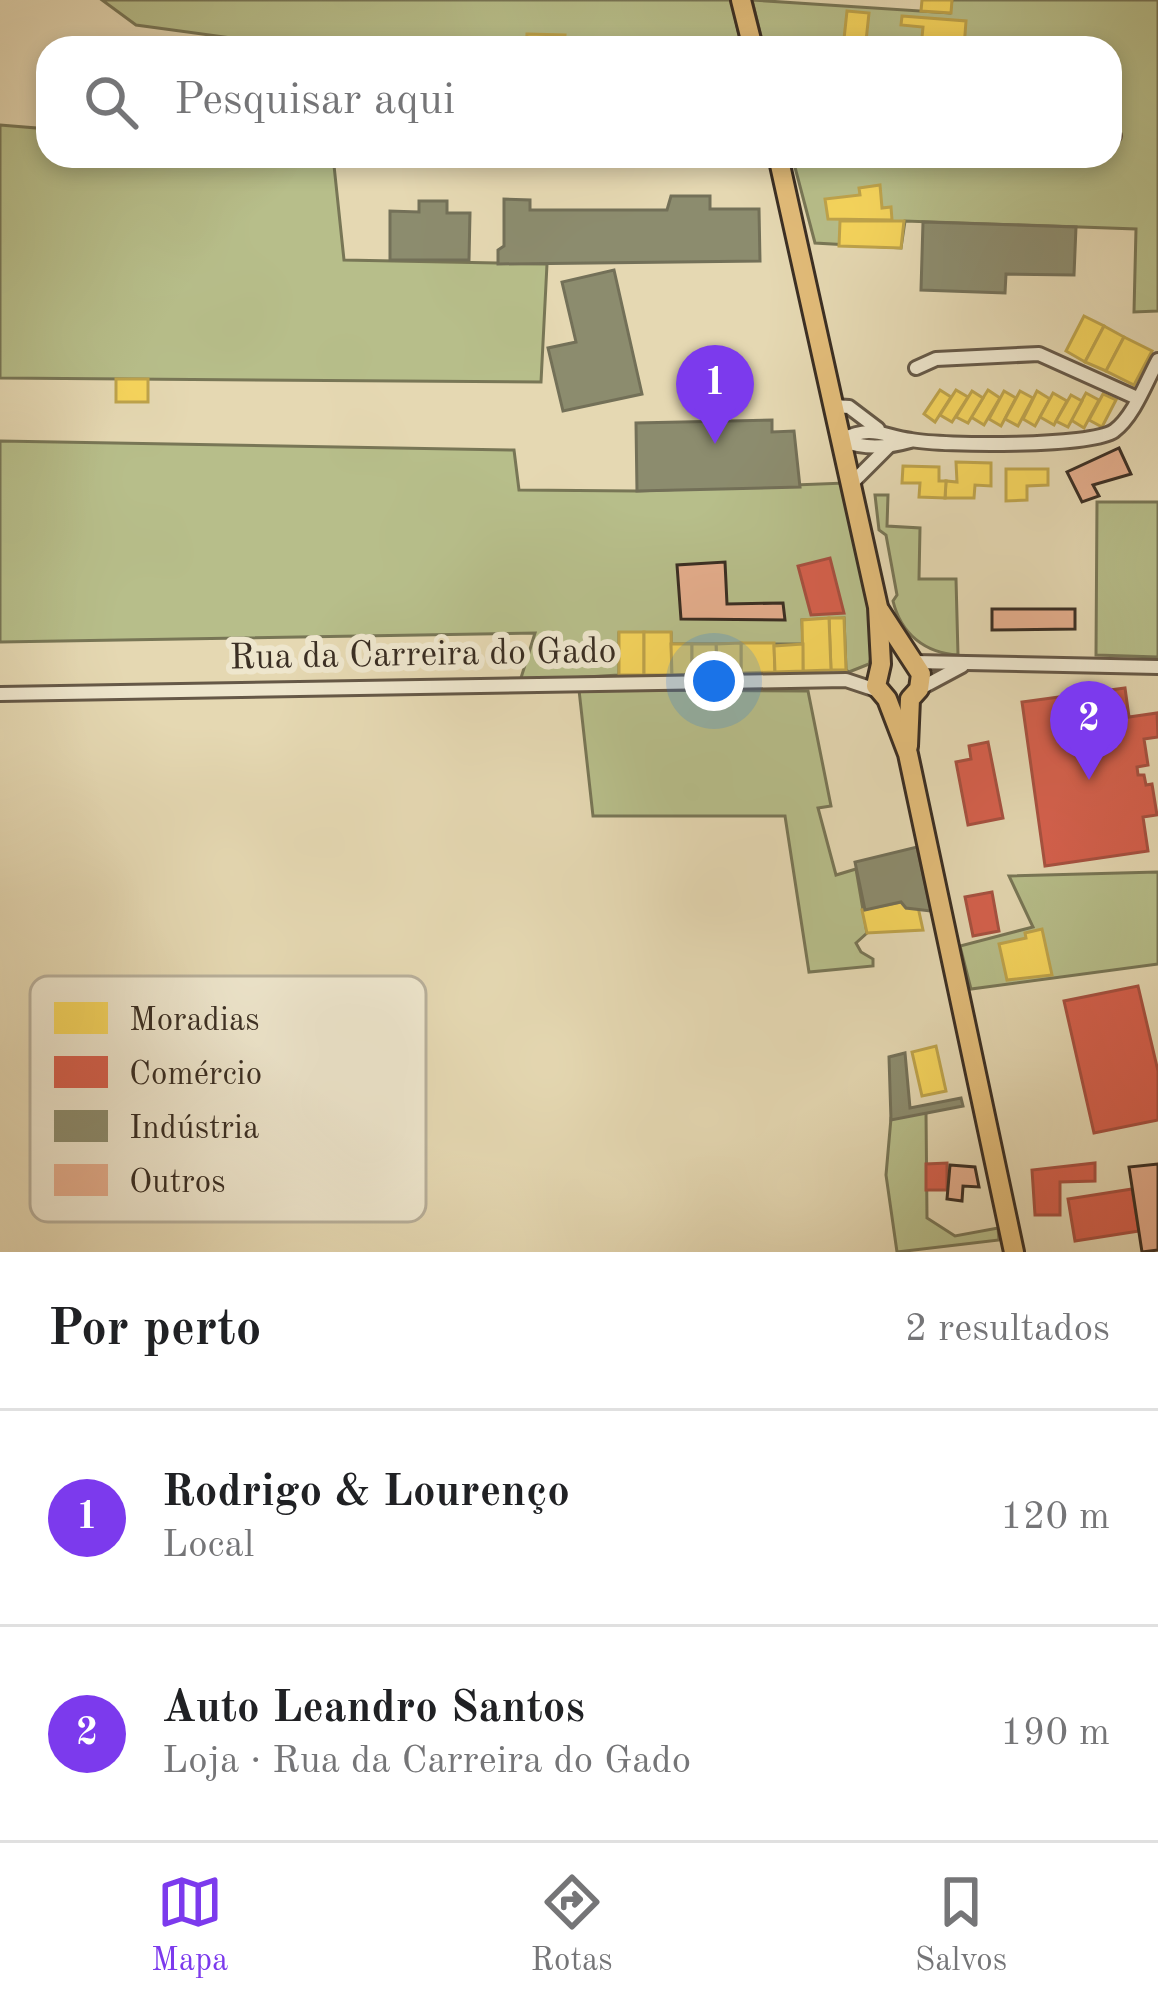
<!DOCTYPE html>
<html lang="pt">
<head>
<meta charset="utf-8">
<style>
  body { margin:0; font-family:"Old Standard TT",serif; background:#f6f6f6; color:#202124 }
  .you { position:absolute; left:714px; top:681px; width:42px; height:42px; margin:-30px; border:9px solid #fff; border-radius:50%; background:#1a73e8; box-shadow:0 0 0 18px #1a73e833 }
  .badge { display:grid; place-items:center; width:78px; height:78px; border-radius:50%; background:#7c3aed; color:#fff; font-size:39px; font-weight:700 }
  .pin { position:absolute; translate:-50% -99px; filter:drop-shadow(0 3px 6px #0008) }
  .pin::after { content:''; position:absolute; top:63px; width:42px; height:36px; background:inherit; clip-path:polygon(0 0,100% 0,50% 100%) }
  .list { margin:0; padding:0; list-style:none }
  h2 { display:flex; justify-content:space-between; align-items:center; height:156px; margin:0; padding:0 48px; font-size:51px }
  h2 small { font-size:39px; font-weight:400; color:#757577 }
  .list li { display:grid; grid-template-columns:78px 1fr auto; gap:36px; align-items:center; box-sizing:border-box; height:216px; padding:0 48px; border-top:3px solid #e0e0e0 }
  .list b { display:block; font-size:45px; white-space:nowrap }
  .list p { margin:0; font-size:39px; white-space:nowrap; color:#757577 }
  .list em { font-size:39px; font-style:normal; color:#757577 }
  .icon { flex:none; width:66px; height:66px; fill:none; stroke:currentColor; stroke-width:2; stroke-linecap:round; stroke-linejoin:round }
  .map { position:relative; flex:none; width:1158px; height:1252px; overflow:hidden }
  .search { position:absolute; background:#fff; box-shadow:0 6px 18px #0003; left:36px; right:36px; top:36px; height:132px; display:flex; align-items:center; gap:30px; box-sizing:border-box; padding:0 42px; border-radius:36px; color:#757577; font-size:45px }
  .sheet { height:588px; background:#fff }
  nav { display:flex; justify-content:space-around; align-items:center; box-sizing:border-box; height:168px; border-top:3px solid #e0e0e0; background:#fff; font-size:33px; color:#757577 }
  nav a { display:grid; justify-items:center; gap:6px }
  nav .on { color:#7c3aed }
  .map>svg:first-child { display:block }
  .green { fill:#b7be8a; stroke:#787656; stroke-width:3 }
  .homes { fill:#f6d55c; stroke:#bea34b; stroke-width:3 }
  .shops { fill:#d6604d; stroke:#a75140; stroke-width:3 }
  .industry { fill:#8c8c6e; stroke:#737058; stroke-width:3 }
  .building { fill:#e4ad8c; stroke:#3a2e23; stroke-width:3 }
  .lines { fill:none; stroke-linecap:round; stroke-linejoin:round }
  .street-casing { stroke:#655847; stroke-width:18 }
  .primary-casing { stroke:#3a2e23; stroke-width:24 }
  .street { stroke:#eee6cd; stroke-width:12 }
  .primary { stroke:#e2bc79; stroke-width:18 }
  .labels { text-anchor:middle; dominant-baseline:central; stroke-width:12; stroke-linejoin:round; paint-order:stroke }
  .street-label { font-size:36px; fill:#3a2e23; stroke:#eee6cd }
  .key { fill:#eee6cd; stroke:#b8af9a; stroke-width:3 }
  .key-label { font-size:33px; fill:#3a2e23 }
</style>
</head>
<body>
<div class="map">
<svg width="1158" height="1252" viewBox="0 0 1158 1252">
  <rect width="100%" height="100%" fill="#e5d8b2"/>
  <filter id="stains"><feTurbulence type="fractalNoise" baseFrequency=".00167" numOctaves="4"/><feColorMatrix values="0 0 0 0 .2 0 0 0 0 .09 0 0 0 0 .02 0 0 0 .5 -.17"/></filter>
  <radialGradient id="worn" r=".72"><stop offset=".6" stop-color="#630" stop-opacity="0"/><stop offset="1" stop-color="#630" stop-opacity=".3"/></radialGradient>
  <!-- green -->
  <g class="green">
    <path d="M102,0H731L742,48H233L232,38L136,25Z"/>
    <path d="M752,0L950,13L952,0H1158V311L1134,312L1136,229L905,221L901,248L815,243L792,156H1110V48H764Z"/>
    <path d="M0,125L48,129V156H333L344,260L547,264L541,382L0,378Z"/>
    <path d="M0,441L514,450L519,490L637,491L845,483L875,645L869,664L849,672L846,670L844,618L802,620L803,644H671V633H619V675L520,681L535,633L0,642Z"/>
    <path d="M875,495H888L887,526L920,528L919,579H956L958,655C925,653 901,634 893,601L897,595L886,535L879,530Z"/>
    <path d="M1097,502H1158V657L1096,655Z"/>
    <path d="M579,690L808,691L831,806L818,808L836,875L856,869L867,933L856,943L861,952L873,959V966L809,972L785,816H593Z"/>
    <path d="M1158,872V964L971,989L960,946L1033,927L1009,876Z"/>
    <path d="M926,1112L927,1218L955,1236L998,1228L999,1240L897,1252L886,1175L891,1118Z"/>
  </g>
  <!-- homes -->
  <g class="homes">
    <path d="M922,0H952L951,13L921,11Z"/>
    <path d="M847,11L869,13L866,41L844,39Z"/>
    <path d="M902,16L966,21L964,48H921L923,27L901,25Z"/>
    <path d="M527,34L565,35L564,48H526Z"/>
    <path d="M880,185L882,208L891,207L892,220L828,219L825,199L860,195L859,188Z"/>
    <path d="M840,221H904L901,248L839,246Z"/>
    <path d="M1084,316L1104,326L1085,362L1066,351Z"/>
    <path d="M1104,326L1124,337L1106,371L1085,362Z"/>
    <path d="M1124,337L1152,351L1134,385L1106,371Z"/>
    <rect x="116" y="379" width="32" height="23"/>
    <path d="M940,390L951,397L935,422L924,414Z"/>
    <path d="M956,390L968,397L952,422L940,415Z"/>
    <path d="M988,390L1000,398L984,425L971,417Z"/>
    <path d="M972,391L983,398L968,423L956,417Z"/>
    <path d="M1004,391L1016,398L1001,426L989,419Z"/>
    <path d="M1020,391L1033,398L1018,426L1005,419Z"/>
    <path d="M1037,391L1050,399L1035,426L1023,419Z"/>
    <path d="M1053,393L1067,401L1054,425L1040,417Z"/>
    <path d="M1086,393L1099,400L1084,428L1071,420Z"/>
    <path d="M1103,394L1116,400L1102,427L1089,420Z"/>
    <path d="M1071,395L1082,401L1068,427L1056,421Z"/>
    <path d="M956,462L991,463V486L975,485L974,498H945L946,481L957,482Z"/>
    <path d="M903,466L939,467V481H946L945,498L919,497L920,483H902Z"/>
    <path d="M1006,469H1048V485L1027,486V500L1006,501Z"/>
    <path d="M829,618H844L846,670H831Z"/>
    <path d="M829,618L831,670L803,671L802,620Z"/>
    <rect x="619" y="632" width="25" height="43"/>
    <path d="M644,632H671L672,675H644Z"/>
    <path d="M741,643H774L775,672L741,673Z"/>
    <path d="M741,643V673H717L716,644Z"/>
    <path d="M671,644H692V674L672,675Z"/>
    <path d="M692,644H716L717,673L692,674Z"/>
    <path d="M803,644V671L775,672L774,646Z"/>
    <path d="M901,902L906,908L918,907L923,930L867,933L862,910Z"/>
    <path d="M1042,929L1052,975L1007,980L999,944L1026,938L1025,933Z"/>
    <path d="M936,1046L946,1091L922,1096L912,1052Z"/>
  </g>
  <!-- shops -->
  <g class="shops">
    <path d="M830,558L844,613L811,615L798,566Z"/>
    <path d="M1125,688L1129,717L1157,713L1158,737L1144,739L1148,765L1137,767L1138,775H1144L1146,785L1152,784L1157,815L1143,817L1148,851L1045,866L1022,702Z"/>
    <path d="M988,742L1003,818L968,825L956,762L971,759L969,746Z"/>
    <path d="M992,892L999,931L973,936L965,897Z"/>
    <path d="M1138,986L1158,1071V1120L1094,1133L1064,1001Z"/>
    <path d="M947,1163V1190H926V1164Z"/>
    <path d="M1095,1163V1181L1060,1182V1215H1035L1032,1170Z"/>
    <path d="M1132,1189L1139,1231L1075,1241L1068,1199Z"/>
  </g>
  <!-- industry -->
  <g class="industry">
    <path d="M671,196H710V209H759L760,261L498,264V250L504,246V199L530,200V210H667Z"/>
    <path d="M419,201H447V213H470L469,260H390V211L419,212Z"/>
    <path d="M923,222L1076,227L1074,275L1006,274L1005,293L921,290Z"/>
    <path d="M614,270L642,394L563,411L548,348L576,342L562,282Z"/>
    <path d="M772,420V432L794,431L800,487L637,491L636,423Z"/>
    <path d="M917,847L931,911L906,908L901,902L865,910L855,862Z"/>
    <path d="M905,1053L910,1108L961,1098L963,1106L891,1120L889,1057Z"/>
  </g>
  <!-- building -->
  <g class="building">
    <path d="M1119,448L1131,474L1093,485L1099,496L1082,502L1067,472Z"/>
    <path d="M725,562L727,604L783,603L785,620L681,619L677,565Z"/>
    <path d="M992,609H1075V629L992,630Z"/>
    <path d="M1158,1164V1250L1142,1252L1129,1167Z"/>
    <path d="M950,1165L975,1167L979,1187L963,1186L962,1201L947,1199Z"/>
  </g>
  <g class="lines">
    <defs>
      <g id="street">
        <path d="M1110,136H1114"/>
        <path d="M916,368L936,359L1039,354L1137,398"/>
        <path d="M834,406L849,407L878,429"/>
        <path d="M840,440C874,425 879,435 911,440C943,446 1091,447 1114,431C1134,416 1146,382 1158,360"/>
        <path d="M840,440C865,449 885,448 910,441"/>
        <path d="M850,485L888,447"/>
        <path d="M915,662L1158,667"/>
        <path d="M919,689L962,666"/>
        <path d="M0,694L846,680L879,691"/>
      </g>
      <g id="primary">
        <path d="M741,0L753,48"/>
        <path d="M778,156L878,607L881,664L876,686L887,699L908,754L1014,1252"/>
        <path d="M880,611L921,674L919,689L910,699L908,746"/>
      </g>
    </defs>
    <!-- street casing -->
    <use href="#street" class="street-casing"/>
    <!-- primary casing -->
    <use href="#primary" class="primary-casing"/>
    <!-- street -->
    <use href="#street" class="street"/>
    <!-- primary -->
    <use href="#primary" class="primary"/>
  </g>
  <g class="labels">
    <!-- street labels -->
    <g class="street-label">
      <text transform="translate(423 656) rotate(-1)">Rua da Carreira do Gado</text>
    </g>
  </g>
  <!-- legend -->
  <rect x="30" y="976" width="396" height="246" rx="18" class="key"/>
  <rect x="54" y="1002" width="54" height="32" fill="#f6d55c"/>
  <rect x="54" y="1056" width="54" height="32" fill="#d6604d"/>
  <rect x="54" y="1110" width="54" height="32" fill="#8c8c6e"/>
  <rect x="54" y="1164" width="54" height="32" fill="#e4ad8c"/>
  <g class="key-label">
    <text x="129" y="1030">Moradias</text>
    <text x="129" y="1084">Comércio</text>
    <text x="129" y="1138">Indústria</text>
    <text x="129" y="1192">Outros</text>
  </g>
  <rect width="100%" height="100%" filter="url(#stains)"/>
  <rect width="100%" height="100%" fill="url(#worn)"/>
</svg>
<div class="you"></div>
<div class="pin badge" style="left:715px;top:444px">1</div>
<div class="pin badge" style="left:1089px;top:780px">2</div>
<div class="search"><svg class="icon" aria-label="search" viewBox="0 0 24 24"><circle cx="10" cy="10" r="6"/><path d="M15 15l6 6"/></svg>Pesquisar aqui</div>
</div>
<section class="sheet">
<h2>Por perto<small>2 resultados</small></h2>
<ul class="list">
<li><span class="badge">1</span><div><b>Rodrigo &amp; Lourenço</b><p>Local</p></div><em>120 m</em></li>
<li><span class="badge">2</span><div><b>Auto Leandro Santos</b><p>Loja · Rua da Carreira do Gado</p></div><em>190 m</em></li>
</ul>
</section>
<nav>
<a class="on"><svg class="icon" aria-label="map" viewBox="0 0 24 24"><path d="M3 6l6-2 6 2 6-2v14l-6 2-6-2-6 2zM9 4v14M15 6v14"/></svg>Mapa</a>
<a><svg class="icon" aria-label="directions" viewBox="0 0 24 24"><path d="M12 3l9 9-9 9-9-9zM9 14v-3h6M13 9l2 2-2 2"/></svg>Rotas</a>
<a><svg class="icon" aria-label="saved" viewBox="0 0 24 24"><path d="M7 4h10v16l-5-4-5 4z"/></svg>Salvos</a>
</nav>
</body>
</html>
